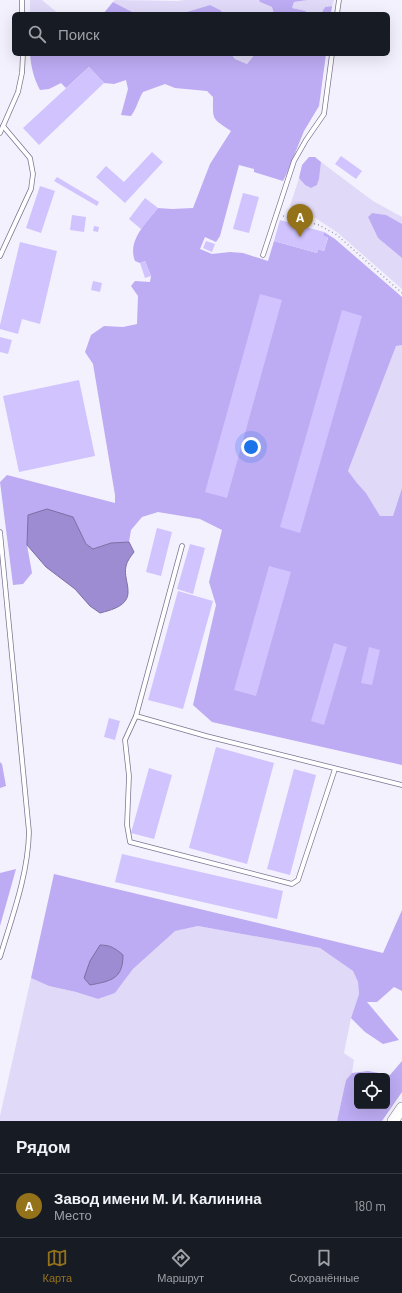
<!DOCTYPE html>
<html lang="ru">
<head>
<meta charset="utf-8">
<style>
  body { margin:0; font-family:Barlow,sans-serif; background:#242831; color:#f1f3f6 }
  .controls { position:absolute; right:12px; bottom:12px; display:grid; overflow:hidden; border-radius:6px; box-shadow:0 4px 16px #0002 }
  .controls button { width:36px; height:36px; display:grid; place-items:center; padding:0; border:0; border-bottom:1px solid #363941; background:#171b24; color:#f1f3f6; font:20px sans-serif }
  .you { position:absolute; left:251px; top:447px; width:14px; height:14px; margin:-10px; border:3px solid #fff; border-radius:50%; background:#1a73e8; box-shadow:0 0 0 6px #1a73e833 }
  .badge { display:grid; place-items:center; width:26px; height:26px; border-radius:50%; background:#94721a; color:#fff; font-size:13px; font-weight:700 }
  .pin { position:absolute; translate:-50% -33px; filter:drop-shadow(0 1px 2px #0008) }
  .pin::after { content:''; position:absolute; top:21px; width:14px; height:12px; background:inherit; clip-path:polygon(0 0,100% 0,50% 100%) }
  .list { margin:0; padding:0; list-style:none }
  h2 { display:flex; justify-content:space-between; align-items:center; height:52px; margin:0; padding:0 16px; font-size:17px }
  h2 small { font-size:13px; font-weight:400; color:#9ea1a6 }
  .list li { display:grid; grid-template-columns:26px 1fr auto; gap:12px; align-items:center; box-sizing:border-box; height:64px; padding:0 16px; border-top:1px solid #363941 }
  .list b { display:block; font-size:15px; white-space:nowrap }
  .list p { margin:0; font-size:13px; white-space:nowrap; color:#9ea1a6 }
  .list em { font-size:13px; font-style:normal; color:#9ea1a6 }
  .icon { flex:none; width:22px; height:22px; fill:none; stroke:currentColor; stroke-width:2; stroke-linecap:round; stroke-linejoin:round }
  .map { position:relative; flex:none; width:402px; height:1121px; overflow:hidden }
  .search { position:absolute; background:#171b24; box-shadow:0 4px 16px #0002; left:12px; right:12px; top:12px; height:44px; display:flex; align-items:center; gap:10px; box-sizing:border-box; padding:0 14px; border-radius:6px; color:#9ea1a6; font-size:15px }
  .sheet { height:116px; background:#171b24 }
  nav { display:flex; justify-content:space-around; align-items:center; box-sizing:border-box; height:56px; border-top:1px solid #363941; background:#171b24; font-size:11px; color:#9ea1a6 }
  nav a { display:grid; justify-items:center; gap:2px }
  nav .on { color:#94721a }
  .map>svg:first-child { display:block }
  .green { fill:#e0d9f8 }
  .forest { fill:#bdabf3; fill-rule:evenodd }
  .water { fill:#9e8cd2; stroke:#7c6fa4 }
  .building { fill:#d1c3fe }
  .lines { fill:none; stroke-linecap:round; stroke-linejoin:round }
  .lane-casing { stroke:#7c7591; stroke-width:5.5 }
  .secondary-casing { stroke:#7c7591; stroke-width:12 }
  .path { stroke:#a19eab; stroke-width:1.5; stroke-dasharray:1 3; stroke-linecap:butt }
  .lane { stroke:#fff; stroke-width:4 }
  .secondary { stroke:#fff; stroke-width:11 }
</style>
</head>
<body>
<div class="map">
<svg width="402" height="1121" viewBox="0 0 402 1121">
  <rect width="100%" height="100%" fill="#f4f1fe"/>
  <!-- green -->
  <g class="green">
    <path d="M30,0H42L59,14H30Z"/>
    <path d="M115,0L178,1L184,0H259L260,2L272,7L274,14H219L222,11L210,5L180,14H136L113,2Z"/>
    <path d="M308,0H334L332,6L325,7L321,14H305L306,11L292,8L294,2Z"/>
    <path d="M231,54H255L247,64L235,59Z"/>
    <path d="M321,162L373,201L402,217V224L385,215L372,213L368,217L378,238L402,258V289L338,233L317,219L290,206L299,178L305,185L311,188L317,185L319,179Z"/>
    <path d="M396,345H402V488L393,516H380L366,493L357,483L348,471Z"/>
    <path d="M198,926L320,948L353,971L358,982L359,994L351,1018L344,1053L354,1060L352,1073L346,1080L337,1121H0V1116L31,978L49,986L76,992L98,999L115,993L133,969L174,931Z"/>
  </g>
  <!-- forest -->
  <g class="forest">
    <path d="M259,0H308L294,2L292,8L306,11L305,14H274L272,7L260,2Z"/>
    <path d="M113,2L136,14H103Z"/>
    <path d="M210,5L222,11L219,14H180Z"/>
    <path d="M332,6L331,14H321L325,7Z"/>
    <path d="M30,54H231L235,59L247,64L255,54H326L319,106L304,131L287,173L283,181L254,172V169L239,165L220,236L216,242L205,237L200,249L212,254L230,252L243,253L268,261L274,241L317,253L318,249L324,251L328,238L323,236L324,232L335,239L402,297V345L396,346L348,471L357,483L366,493L380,516H393L402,488V765L212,722L193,705L216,605L209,582L222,530L200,519L158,512L142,517L131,530L129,542L111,543L93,549L86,544L73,517L27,545L32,573L23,584L13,585L0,482L7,475L115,503V495L93,364L85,352L91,335L104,326L123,327L137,324L138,296L131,286L135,281L150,282L151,276L145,261L140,263L135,261C127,241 146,223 158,208L172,209L193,208L210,164L231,131C211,118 213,120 213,97L207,91L175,88L165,84L143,92C138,100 137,108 131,116L121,115L128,89L126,80L114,84L104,83L89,67L66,88L61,83L49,89L40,90C34,79 31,67 30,54Z"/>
    <path d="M309,157H315L321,162L319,179L317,185L311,188L305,185L299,178L302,165Z"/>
    <path d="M372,213L386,215L402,224V258L378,238L368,217Z"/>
    <path d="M0,762L2,764L6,786L0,788Z"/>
    <path d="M16,869L0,926V873Z"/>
    <path d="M54,874L383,953L402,910V991L394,987L377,1002H367L399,1040L383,1044L365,1032L351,1018L359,994L358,982L353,971L320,948L198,926L175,931L133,969L115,993L98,999L76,992L49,986L31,978Z"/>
    <path d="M402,1061V1092L382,1121H337L346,1080L352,1073L368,1071L390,1075ZM357,1076H387V1106H357Z"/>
  </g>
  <!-- water -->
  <g class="water">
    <path d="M47,509L73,517L86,544L93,549L111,543L129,542L134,552C131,556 127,561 126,566C124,575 128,583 128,591C129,606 111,610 100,613L90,606L75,589L46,567L27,545L28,515Z"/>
    <path d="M100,945C110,945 115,948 123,955C123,979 111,981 90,985L84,978L90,961Z"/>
  </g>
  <!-- building -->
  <g class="building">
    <path d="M89,67L104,83L39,145L23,128Z"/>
    <path d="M152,152L163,162L125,203L96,177L106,166L124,182Z"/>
    <path d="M341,156L362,171L356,179L335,164Z"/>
    <path d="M57,177L99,202L97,206L54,181Z"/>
    <path d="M40,186L55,191L41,233L26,228Z"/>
    <path d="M243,193L259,197L249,233L233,229Z"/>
    <path d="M145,198L158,208L141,229L129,219Z"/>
    <path d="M72,215L86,217L84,232L70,230Z"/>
    <path d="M280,220L324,232L323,236L328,237L324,251L318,249L317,253L274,241Z"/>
    <path d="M94,226L99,227L98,232L93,231Z"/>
    <path d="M206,241L215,244L212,252L203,248Z"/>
    <path d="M20,242L57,251L40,324L22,319L18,334L0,329V325Z"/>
    <path d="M145,261L151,276L145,278L140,263Z"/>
    <path d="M93,281L102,283L100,292L91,290Z"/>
    <path d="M260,294L282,300L227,498L205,492Z"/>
    <path d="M342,310L362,316L300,533L280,527Z"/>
    <path d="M0,337L12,340L8,354L0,352Z"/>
    <path d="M79,380L95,456L19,472L3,396Z"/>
    <path d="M157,528L172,532L161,576L146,572Z"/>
    <path d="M190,544L205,548L193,594L177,589Z"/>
    <path d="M269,566L291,572L256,696L234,690Z"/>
    <path d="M178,591L213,601L183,709L148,700Z"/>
    <path d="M334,643L347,647L324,725L311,721Z"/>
    <path d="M369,647L380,650L372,685L361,683Z"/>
    <path d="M109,718L120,721L115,740L104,737Z"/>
    <path d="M216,747L274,763L247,864L189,848Z"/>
    <path d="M149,768L172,775L154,839L131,833Z"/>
    <path d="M294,769L316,775L290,875L267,869Z"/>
    <path d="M122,854L283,891L277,919L115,882Z"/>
  </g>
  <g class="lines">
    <defs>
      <g id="lane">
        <path d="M22,14V0"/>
        <path d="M337,14L339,0"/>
        <path d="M0,133L18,92L22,73L23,54"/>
        <path d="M263,255L294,161L306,140L324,114L332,54"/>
        <path d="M0,256L31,189L33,174L30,158L3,126"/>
        <path d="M0,532L29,832C28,875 12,917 0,957"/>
        <path d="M182,546L136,716L125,740L129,776L127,825L130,842L292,884L298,880L335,769"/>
        <path d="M136,716L206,736L402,785"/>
      </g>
      <path id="secondary" d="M393,1121L402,1108"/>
    </defs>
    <!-- lane casing -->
    <use href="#lane" class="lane-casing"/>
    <!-- secondary casing -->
    <use href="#secondary" class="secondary-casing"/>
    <!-- path -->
    <path class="path" d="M283,216L319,225L337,235L402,293"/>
    <!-- lane -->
    <use href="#lane" class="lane"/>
    <!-- secondary -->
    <use href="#secondary" class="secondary"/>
  </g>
</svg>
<div class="controls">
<button><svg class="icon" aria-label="locate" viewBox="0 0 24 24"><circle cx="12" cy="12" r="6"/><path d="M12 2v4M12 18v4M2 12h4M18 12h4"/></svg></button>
</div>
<div class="you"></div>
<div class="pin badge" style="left:300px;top:237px">A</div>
<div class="search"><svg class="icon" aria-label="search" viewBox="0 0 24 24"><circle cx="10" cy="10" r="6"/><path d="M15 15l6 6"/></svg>Поиск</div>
</div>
<section class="sheet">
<h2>Рядом<small></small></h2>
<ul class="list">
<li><span class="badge">A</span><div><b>Завод имени М. И. Калинина</b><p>Место</p></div><em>180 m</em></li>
</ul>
</section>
<nav>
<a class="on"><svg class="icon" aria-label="map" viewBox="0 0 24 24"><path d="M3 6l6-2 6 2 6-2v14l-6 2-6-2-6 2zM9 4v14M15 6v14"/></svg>Карта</a>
<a><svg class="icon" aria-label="directions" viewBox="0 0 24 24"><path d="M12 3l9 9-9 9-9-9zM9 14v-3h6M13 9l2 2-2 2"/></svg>Маршрут</a>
<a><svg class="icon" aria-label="saved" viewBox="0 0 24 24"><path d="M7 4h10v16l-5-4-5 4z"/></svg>Сохранённые</a>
</nav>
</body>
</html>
